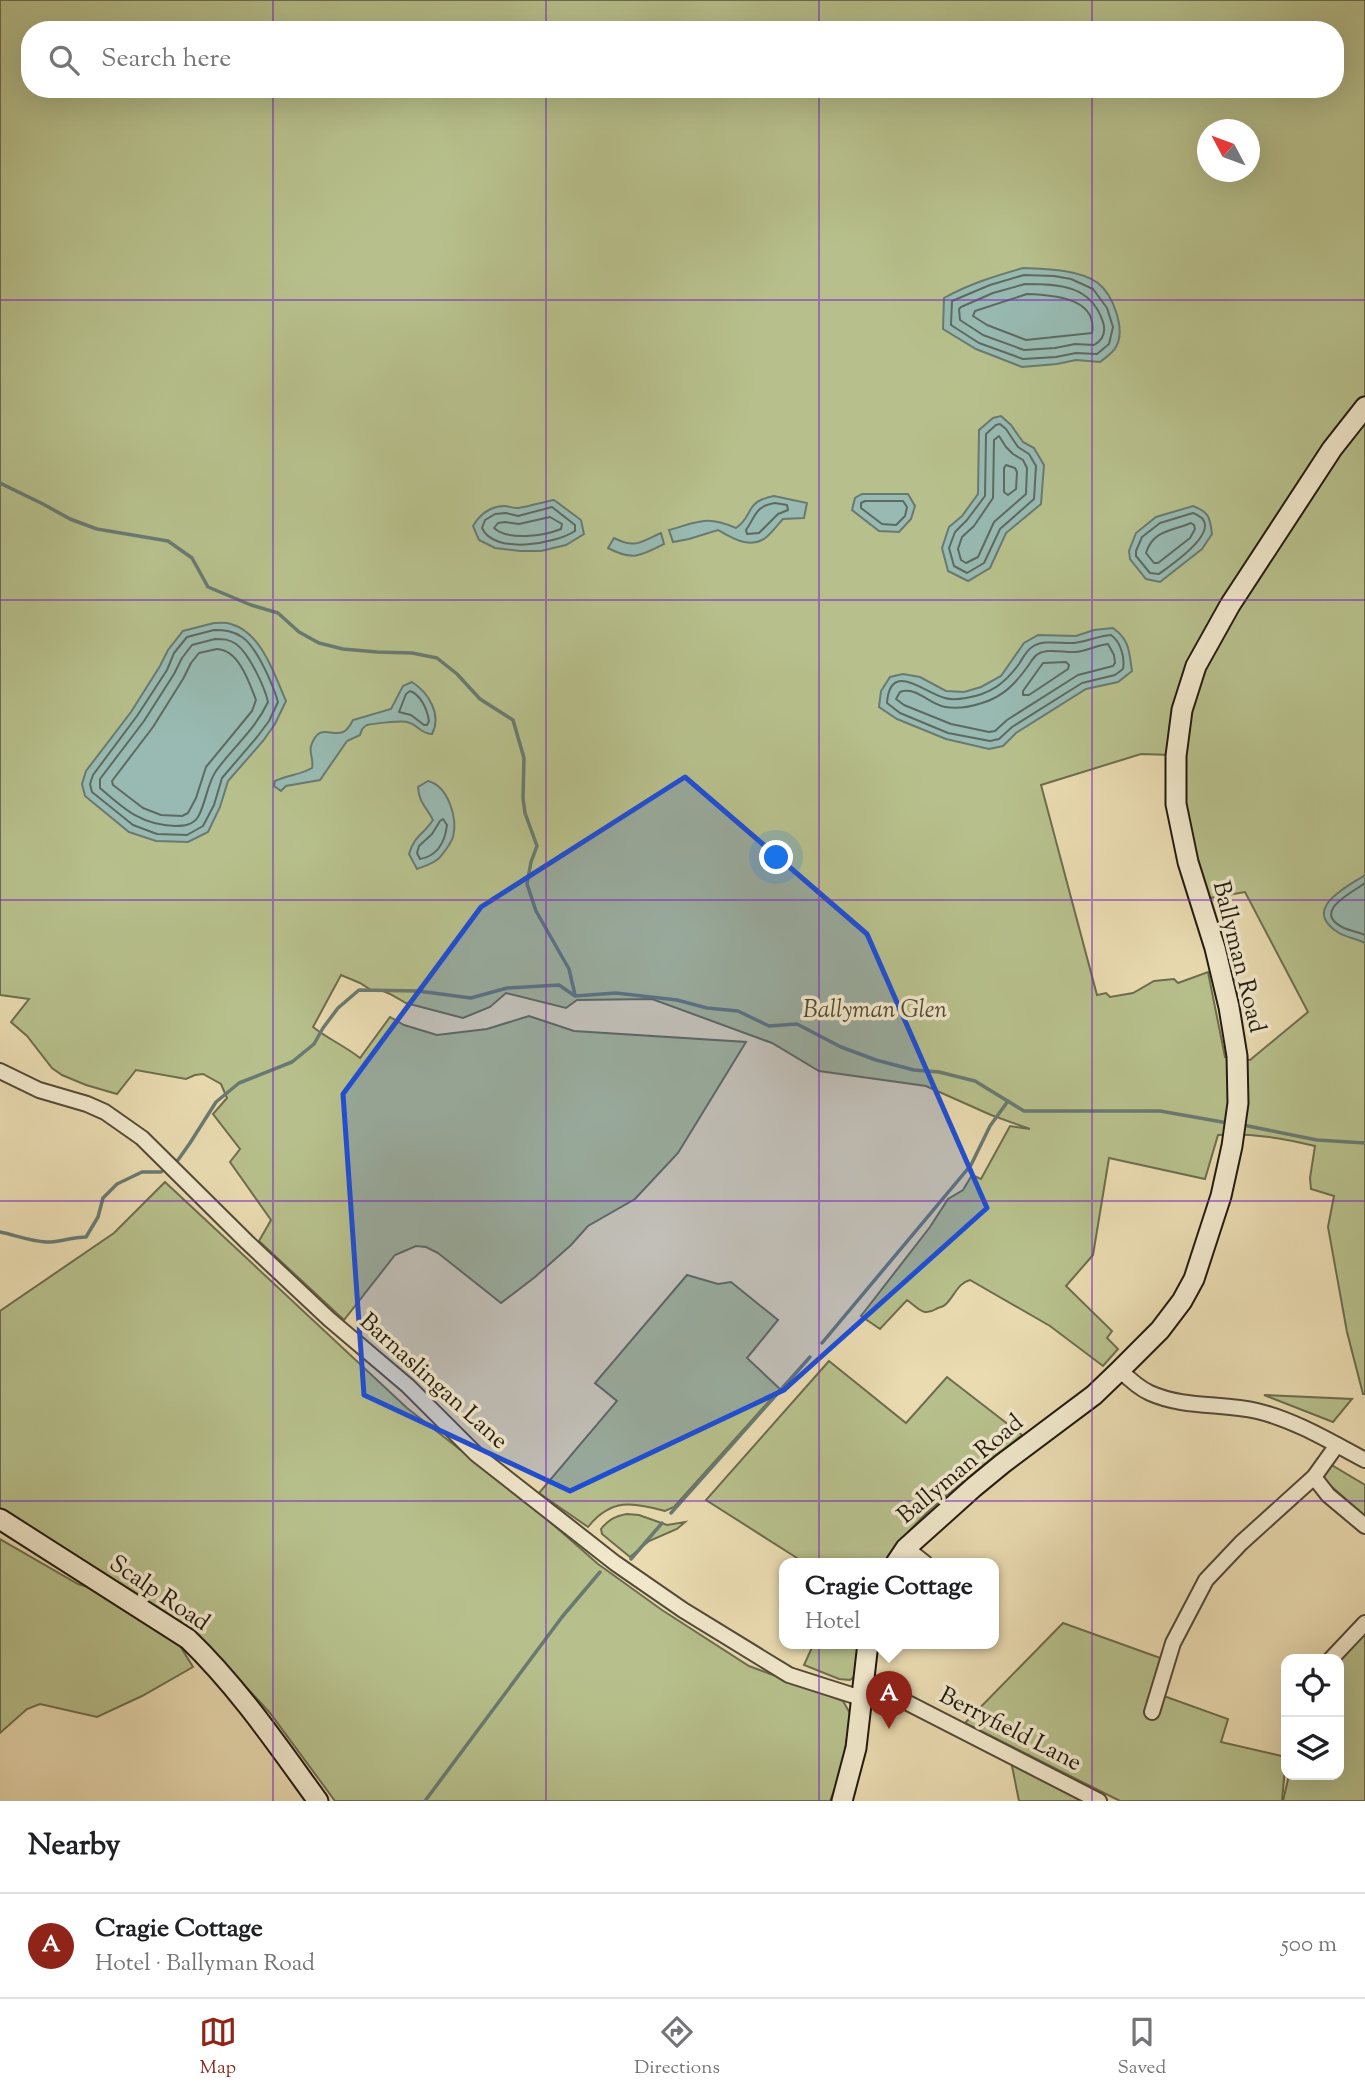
<!DOCTYPE html>
<html lang="en">
<head>
<meta charset="utf-8">
<style>
  body { margin:0; font-family:"Sorts Mill Goudy",serif; background:#f2f2f2; color:#202124 }
  .controls { position:absolute; right:21px; bottom:21px; display:grid; overflow:hidden; border-radius:14px; box-shadow:0 7px 28px #0002 }
  .controls button { width:63px; height:63px; display:grid; place-items:center; padding:0; border:0; border-bottom:2px solid #e0e0e0; background:#fff; color:#202124; font:35px sans-serif }
  .compass { position:absolute; left:1197px; top:119px; width:63px; height:63px; border-radius:50%; background:#fff; box-shadow:0 7px 28px #0002; rotate:311deg }
  .you { position:absolute; left:777px; top:858px; width:24px; height:24px; margin:-18px; border:5px solid #fff; border-radius:50%; background:#1a73e8; box-shadow:0 0 0 10px #1a73e833 }
  .badge { display:grid; place-items:center; width:46px; height:46px; border-radius:50%; background:#8f2418; color:#fff; font-size:23px; font-weight:700 }
  .pin { position:absolute; translate:-50% -58px; filter:drop-shadow(0 2px 4px #0008) }
  .pin::after { content:''; position:absolute; top:37px; width:24px; height:21px; background:inherit; clip-path:polygon(0 0,100% 0,50% 100%) }
  .popup { position:absolute; left:779px; top:1558px; width:220px; height:91px; box-sizing:border-box; display:grid; place-content:center; border-radius:14px; background:#fff; filter:drop-shadow(0 2px 5px #0005); font-size:23px; white-space:nowrap; color:#757577 }
  .popup b { font-size:26px; color:#202124 }
  .popup::after { content:''; position:absolute; left:50%; top:100%; margin-left:-14px; border:14px solid transparent; border-top-color:#fff }
  .list { margin:0; padding:0; list-style:none }
  h2 { display:flex; justify-content:space-between; align-items:center; height:91px; margin:0; padding:0 28px; font-size:30px }
  h2 small { font-size:23px; font-weight:400; color:#757577 }
  .list li { display:grid; grid-template-columns:46px 1fr auto; gap:21px; align-items:center; box-sizing:border-box; height:105px; padding:0 28px; border-top:2px solid #e0e0e0 }
  .list b { display:block; font-size:26px; white-space:nowrap }
  .list p { margin:0; font-size:23px; white-space:nowrap; color:#757577 }
  .list em { font-size:23px; font-style:normal; color:#757577 }
  .icon { flex:none; width:38px; height:38px; fill:none; stroke:currentColor; stroke-width:2; stroke-linecap:round; stroke-linejoin:round }
  .map { position:relative; flex:none; width:1365px; height:1801px; overflow:hidden }
  .search { position:absolute; background:#fff; box-shadow:0 7px 28px #0002; left:21px; right:21px; top:21px; height:77px; display:flex; align-items:center; gap:18px; box-sizing:border-box; padding:0 24px; border-radius:28px; color:#757577; font-size:26px }
  .sheet { height:196px; background:#fff }
  nav { display:flex; justify-content:space-around; align-items:center; box-sizing:border-box; height:98px; border-top:2px solid #e0e0e0; background:#fff; font-size:19px; color:#757577 }
  nav a { display:grid; justify-items:center; gap:4px }
  nav .on { color:#8f2418 }
  .map>svg:first-child { display:block }
  .green { fill:#b7c08c; stroke:#6c6d4e; stroke-width:2; fill-rule:evenodd }
  .water { fill:#98bab2; stroke:#697a71; stroke-width:2 }
  .lines { fill:none; stroke-linecap:round; stroke-linejoin:round }
  .shore { stroke:#5d6a61; stroke-width:2 }
  .stream { stroke:#697a71; stroke-width:3.5 }
  .street-casing { stroke:#544a38; stroke-width:18 }
  .secondary-casing { stroke:#221a10; stroke-width:23 }
  .street { stroke:#f1e8cc; stroke-width:14 }
  .secondary { stroke:#f1e8cc; stroke-width:19 }
  .marked { fill:#1d4ed8; fill-opacity:0.2; stroke:#1d4ed8; stroke-width:5; stroke-linejoin:round }
  .grid { fill:none; stroke:#7b2cbf; stroke-width:2; stroke-opacity:0.55 }
  .labels { text-anchor:middle; dominant-baseline:central; stroke-width:7; stroke-linejoin:round; paint-order:stroke }
  .street-label { font-size:24px; fill:#221a10; stroke:#f1e8cc }
  .park-label { font-size:24px; font-style:italic; fill:#4f4c35; stroke:#f1e8cc }
</style>
</head>
<body>
<div class="map">
<svg width="1365" height="1801" viewBox="0 0 1365 1801">
  <rect width="100%" height="100%" fill="#eadbb1"/>
  <filter id="stains"><feTurbulence type="fractalNoise" baseFrequency=".00286" numOctaves="4"/><feColorMatrix values="0 0 0 0 .2 0 0 0 0 .09 0 0 0 0 .02 0 0 0 .5 -.17"/></filter>
  <radialGradient id="worn" r=".72"><stop offset=".6" stop-color="#630" stop-opacity="0"/><stop offset="1" stop-color="#630" stop-opacity=".3"/></radialGradient>
  <!-- green -->
  <g class="green">
    <path d="M0,0H1365V1394H1363L1347,1332L1328,1227L1334,1196L1311,1189L1310,1178L1315,1146C1282,1138 1252,1133 1218,1135L1205,1179L1109,1158L1093,1255L1066,1286L1112,1331L1107,1338L1118,1349L1103,1366L1050,1326L970,1280C958,1283 955,1295 946,1304C942,1308 942,1306 936,1309C923,1317 918,1308 907,1300L880,1329L861,1316L930,1227L948,1199L963,1190L972,1175L981,1179L1010,1126L1030,1129L991,1115L926,1086L819,1071L772,1043L652,999L577,1000L566,1008L506,993L490,1007L463,1018L406,1003L390,994L381,990H371L360,983L341,975L313,1027C328,1039 345,1046 360,1058L390,1017L404,1025L437,1035L487,1029L529,1016L574,1031L746,1042L678,1153L635,1199L588,1226L571,1245L535,1277L501,1303L438,1253L426,1247L416,1246L395,1255L344,1320L259,1241L271,1220L230,1162L240,1149L213,1114L227,1098L221,1084L203,1074L195,1075L186,1079L136,1070L117,1094L86,1085L62,1075L52,1068L27,1036L11,1022L29,999L0,995ZM30,30H1335V89H30ZM1208,130H1250V172H1208ZM1141,754L1172,755L1204,899L1245,892L1308,1012L1250,1060L1225,1057L1208,972L1178,983L1174,979L1154,981L1133,993L1110,997L1106,993L1097,995L1041,785Z"/>
    <path d="M165,1182L407,1408L532,1506L598,1564L662,1610L749,1666L843,1701L851,1715L841,1773L830,1801H335L270,1713L215,1653L137,1594L0,1509V1311L114,1233Z"/>
    <path d="M687,1275L718,1284L731,1282L778,1320L747,1358L780,1389L674,1507L665,1511C633,1502 611,1498 588,1527L539,1493L617,1401L595,1383Z"/>
    <path d="M829,1361L906,1423L947,1377L1022,1435C977,1472 916,1511 886,1563H794L797,1558L706,1500Z"/>
    <path d="M1264,1395L1352,1399L1333,1422Z"/>
    <path d="M1330,1464L1365,1485V1516L1323,1479Z"/>
    <path d="M627,1514L639,1515L667,1525L685,1522L677,1529L649,1541L630,1557L602,1534L601,1529C608,1520 615,1516 627,1514Z"/>
    <path d="M0,1539L78,1584L98,1590L180,1646L193,1667L142,1696L97,1717L40,1704L27,1709L0,1733Z"/>
    <path d="M1063,1623L1163,1659L1161,1695L1228,1719L1221,1742L1286,1757L1282,1801H1120L965,1723Z"/>
    <path d="M1365,1625V1801H1283L1289,1775H1339V1659Z"/>
    <path d="M814,1643H862L855,1676L850,1680L839,1679L804,1665Z"/>
    <path d="M1011,1761L1086,1801H1019Z"/>
  </g>
  <!-- water -->
  <g class="water">
    <path d="M1023,268C1045,269 1079,269 1098,283C1113,295 1126,329 1116,347C1113,353 1105,358 1100,362L1076,360L1057,364L1022,367L976,349L943,329L944,298C969,284 995,276 1023,268Z"/>
    <path d="M1001,416L1011,425L1023,442L1034,448L1044,465L1041,504L1006,533L990,568L968,581L948,571L942,548L949,527L962,516L978,494L979,430L993,418Z"/>
    <path d="M862,494H908L915,506L911,519L899,532L879,531L852,510L855,498Z"/>
    <path d="M774,496L807,503L804,518L783,519C777,525 769,537 762,540C747,548 730,537 718,530L689,539L673,542L669,530C698,522 706,515 736,528C755,515 743,502 774,496Z"/>
    <path d="M554,500L581,520L584,534L566,545L541,551H520L495,548L479,540L473,526C480,514 490,506 505,506C508,506 512,508 516,508C520,509 547,501 554,500Z"/>
    <path d="M1193,506C1209,512 1210,517 1212,534L1202,549L1160,582L1146,579L1130,559L1129,551L1136,533L1156,517Z"/>
    <path d="M661,533L664,544C641,556 632,561 608,548L614,538C636,549 640,542 661,533Z"/>
    <path d="M214,623C219,623 226,622 231,624C262,633 274,674 286,701L275,724L263,741L228,781L220,807L208,832L188,842L156,841L129,832L85,796L82,784L86,771L131,712L160,666L168,650L183,631Z"/>
    <path d="M1113,628C1130,640 1129,652 1132,671L1118,682L1086,689L1016,733L1003,746L989,749L946,739L897,719L879,707L881,691L890,677L903,674L920,677L946,691L964,692L981,687L1001,676L1024,643L1038,635L1076,636L1094,630Z"/>
    <path d="M412,682C429,693 442,715 432,734C421,734 417,724 407,722C402,720 371,724 367,725C362,728 362,729 360,735L347,741L320,780L286,786L281,791L274,786L275,781C287,775 300,775 312,768C314,760 309,753 311,746C319,722 331,737 343,732C348,730 351,724 353,720L391,709L403,686Z"/>
    <path d="M428,781C448,786 458,818 453,837C451,843 445,851 441,856C436,863 425,866 417,869L409,854C414,836 423,835 433,820C426,806 419,803 418,787Z"/>
    <path d="M1365,875V943C1357,939 1346,937 1339,933C1301,909 1344,889 1365,875Z"/>
  </g>
  <g class="lines">
    <!-- shore -->
    <g class="shore">
      <path d="M1024,275L1054,276L1071,279L1093,289L1107,308L1113,327L1109,344L1097,354L1076,353L1056,357L1023,359L979,343L951,325L952,301L990,285Z"/>
      <path d="M1025,284C1059,284 1091,285 1103,322C1106,332 1103,340 1094,345L1075,344L1055,348L1024,350L983,335L960,320L959,309L961,307L993,293Z"/>
      <path d="M1027,294C1051,295 1098,297 1092,333L1026,340L987,325L973,316L975,311Z"/>
      <path d="M1000,424L1006,429L1018,447L1029,454L1036,466L1034,499L1000,529L984,563L967,573L954,566L949,548L955,532L967,520L985,496L986,434L996,425Z"/>
      <path d="M999,436L1006,447L1013,454L1023,460L1027,468L1026,494L994,522L978,557L966,563L961,560L958,549L962,537L974,526L993,498L994,440Z"/>
      <path d="M1006,465L1015,468L1017,472L1016,489L1008,495L1004,492V468Z"/>
      <path d="M865,501H903L907,507L905,516L896,525L882,524L861,508V503Z"/>
      <path d="M775,503L787,505L788,510L778,514L759,533L747,534L746,530C756,516 755,506 775,503Z"/>
      <path d="M552,507L575,525V531C555,544 494,555 482,528L485,520L495,514L506,513L518,516Z"/>
      <path d="M1193,513C1230,526 1171,565 1159,574L1150,573L1136,556V551L1142,537L1160,523Z"/>
      <path d="M550,517L562,524L561,529C544,536 508,541 494,528L498,523L505,522L519,524Z"/>
      <path d="M1191,523L1194,525L1195,529L1190,538L1158,563H1154L1146,553C1153,530 1172,531 1191,523Z"/>
      <path d="M214,630C225,630 233,631 242,637C257,647 273,685 278,702L269,721L257,737L222,778L214,805L203,826L187,835L157,834L133,825L92,792L90,784L93,775L137,716L167,670L174,653L187,637Z"/>
      <path d="M1111,635C1121,642 1125,658 1123,669L1115,675L1082,683L1012,727L999,739L990,741L948,733L900,713L887,703C890,659 926,694 945,698C951,700 960,699 966,698C991,694 1005,683 1019,664C1023,658 1026,651 1032,647C1043,639 1061,644 1074,643C1086,642 1097,636 1111,635Z"/>
      <path d="M215,639C223,639 229,639 236,644C249,653 265,688 268,702C255,730 233,747 216,771C207,784 206,803 198,817C193,825 184,826 175,826C141,825 124,809 100,788V779L144,721L174,674L182,658L192,645Z"/>
      <path d="M1108,644L1114,655L1115,663L1113,666L1078,675L1007,720L995,731L989,732L951,724L904,705L896,699L900,692C916,686 929,704 945,707C957,709 970,707 982,703C1003,697 1016,683 1028,666C1031,662 1034,656 1038,654C1048,648 1065,653 1076,652C1087,651 1097,645 1108,644Z"/>
      <path d="M217,649C239,650 249,682 256,700L252,711L206,767L196,798L188,813L182,816L161,815L143,808L113,785L112,781L153,727L183,679L191,663L199,653Z"/>
      <path d="M1066,662L1069,665L1068,669L1029,695H1023V691L1043,663Z"/>
      <path d="M410,691C421,695 427,709 429,721L427,725H424L411,715L399,712L406,694Z"/>
      <path d="M443,819L447,825C445,842 437,856 420,859L417,853L419,846L432,834L440,821Z"/>
      <path d="M1365,883C1350,894 1311,912 1344,928C1351,931 1358,932 1365,935"/>
    </g>
    <!-- stream -->
    <g class="stream">
      <path d="M0,483L43,504L70,519L97,529L168,541L192,558L208,587L251,605L278,613L299,632L319,643L343,649L377,652L412,653L437,658L457,674L480,699L513,720L524,758L523,798L525,813L537,846L531,862L527,884L536,911L569,969L575,995"/>
      <path d="M1243,1125L1317,1140L1365,1143"/>
      <path d="M174,1163L178,1160L190,1143L216,1102L239,1083L292,1062L314,1044L323,1028L338,1008L359,990L418,991L471,998L507,988L559,985L575,996L616,993L677,1000L707,1008L738,1011L769,1026L797,1024L841,1047L876,1060L914,1070L939,1072L975,1081L1024,1111H1160L1228,1123"/>
      <path d="M0,1232C15,1235 30,1241 46,1242C58,1243 71,1237 86,1237L98,1217L103,1198L117,1184L142,1172H161L167,1167"/>
      <path d="M822,1343L971,1165L990,1126L1008,1101"/>
      <path d="M671,1513L810,1357"/>
      <path d="M631,1559L662,1523"/>
      <path d="M425,1801L562,1617L600,1572"/>
    </g>
    <defs>
      <g id="street">
        <path d="M0,1071L39,1090L87,1104L105,1112L142,1138L247,1242L329,1319L408,1386L476,1454L615,1563L683,1610L789,1675L861,1698"/>
        <path d="M1120,1370C1129,1379 1139,1388 1150,1393C1183,1408 1222,1403 1257,1411C1295,1420 1331,1442 1365,1460"/>
        <path d="M1314,1477L1328,1495L1365,1526"/>
        <path d="M906,1548L925,1563"/>
        <path d="M1331,1659L1365,1623"/>
        <path d="M863,1680L1099,1801"/>
        <path d="M1152,1712L1173,1643L1206,1580L1241,1543L1314,1477L1337,1445"/>
      </g>
      <g id="secondary">
        <path d="M0,1519L188,1639C238,1687 278,1746 318,1801"/>
        <path d="M896,1563L906,1548L974,1487L1002,1464L1094,1395L1120,1370L1160,1330L1182,1301L1194,1279L1221,1196L1232,1146L1238,1103L1237,1056L1229,1007L1215,948L1188,862L1176,804V756L1182,710L1196,666L1230,605L1332,449L1365,407"/>
        <path d="M842,1801L856,1748L868,1643"/>
      </g>
    </defs>
    <!-- street casing -->
    <use href="#street" class="street-casing"/>
    <!-- secondary casing -->
    <use href="#secondary" class="secondary-casing"/>
    <!-- street -->
    <use href="#street" class="street"/>
    <!-- secondary -->
    <use href="#secondary" class="secondary"/>
  </g>
  <!-- marked area -->
  <path class="marked" d="M685,777L867,934L987,1208L784,1390L570,1491L364,1395L343,1094L481,907Z"/>
  <!-- grid -->
  <path class="grid" d="M273,0V30M546,0V30M819,0V30M1092,0V30M273,89V1801M546,89V1801M819,89V1801M1092,89V1801M0,300H1365M0,600H1365M0,900H1365M0,1201H1365M0,1501H1365"/>
  <g class="labels">
    <!-- street labels -->
    <g class="street-label">
      <text transform="translate(1238 957) rotate(76)">Ballyman Road</text>
      <text transform="translate(433 1382) rotate(42)">Barnaslingan Lane</text>
      <text transform="translate(961 1470) rotate(-40)">Ballyman Road</text>
      <text transform="translate(159 1594) rotate(34)">Scalp Road</text>
      <text transform="translate(1010 1730) rotate(27)">Berryfield Lane</text>
    </g>
    <!-- park labels -->
    <g class="park-label">
      <text x="875" y="1011">Ballyman Glen</text>
    </g>
  </g>
  <rect width="100%" height="100%" filter="url(#stains)"/>
  <rect width="100%" height="100%" fill="url(#worn)"/>
</svg>
<div class="controls">
<button><svg class="icon" aria-label="locate" viewBox="0 0 24 24"><circle cx="12" cy="12" r="6"/><path d="M12 2v4M12 18v4M2 12h4M18 12h4"/></svg></button>
<button><svg class="icon" aria-label="layers" viewBox="0 0 24 24"><path d="M12 4l9 5-9 5-9-5zM3 14l9 5 9-5"/></svg></button>
</div>
<svg class="compass" viewBox="-18 -18 36 36"><path d="M0-13l5 13h-10z" fill="#e53935"/><path d="M0 13l5-13h-10z" fill="#757577"/></svg>
<div class="you"></div>
<div class="pin badge" style="left:889px;top:1729px">A</div>
<div class="popup"><b>Cragie Cottage</b>Hotel</div>
<div class="search"><svg class="icon" aria-label="search" viewBox="0 0 24 24"><circle cx="10" cy="10" r="6"/><path d="M15 15l6 6"/></svg>Search here</div>
</div>
<section class="sheet">
<h2>Nearby<small></small></h2>
<ul class="list">
<li><span class="badge">A</span><div><b>Cragie Cottage</b><p>Hotel · Ballyman Road</p></div><em>500 m</em></li>
</ul>
</section>
<nav>
<a class="on"><svg class="icon" aria-label="map" viewBox="0 0 24 24"><path d="M3 6l6-2 6 2 6-2v14l-6 2-6-2-6 2zM9 4v14M15 6v14"/></svg>Map</a>
<a><svg class="icon" aria-label="directions" viewBox="0 0 24 24"><path d="M12 3l9 9-9 9-9-9zM9 14v-3h6M13 9l2 2-2 2"/></svg>Directions</a>
<a><svg class="icon" aria-label="saved" viewBox="0 0 24 24"><path d="M7 4h10v16l-5-4-5 4z"/></svg>Saved</a>
</nav>
</body>
</html>
